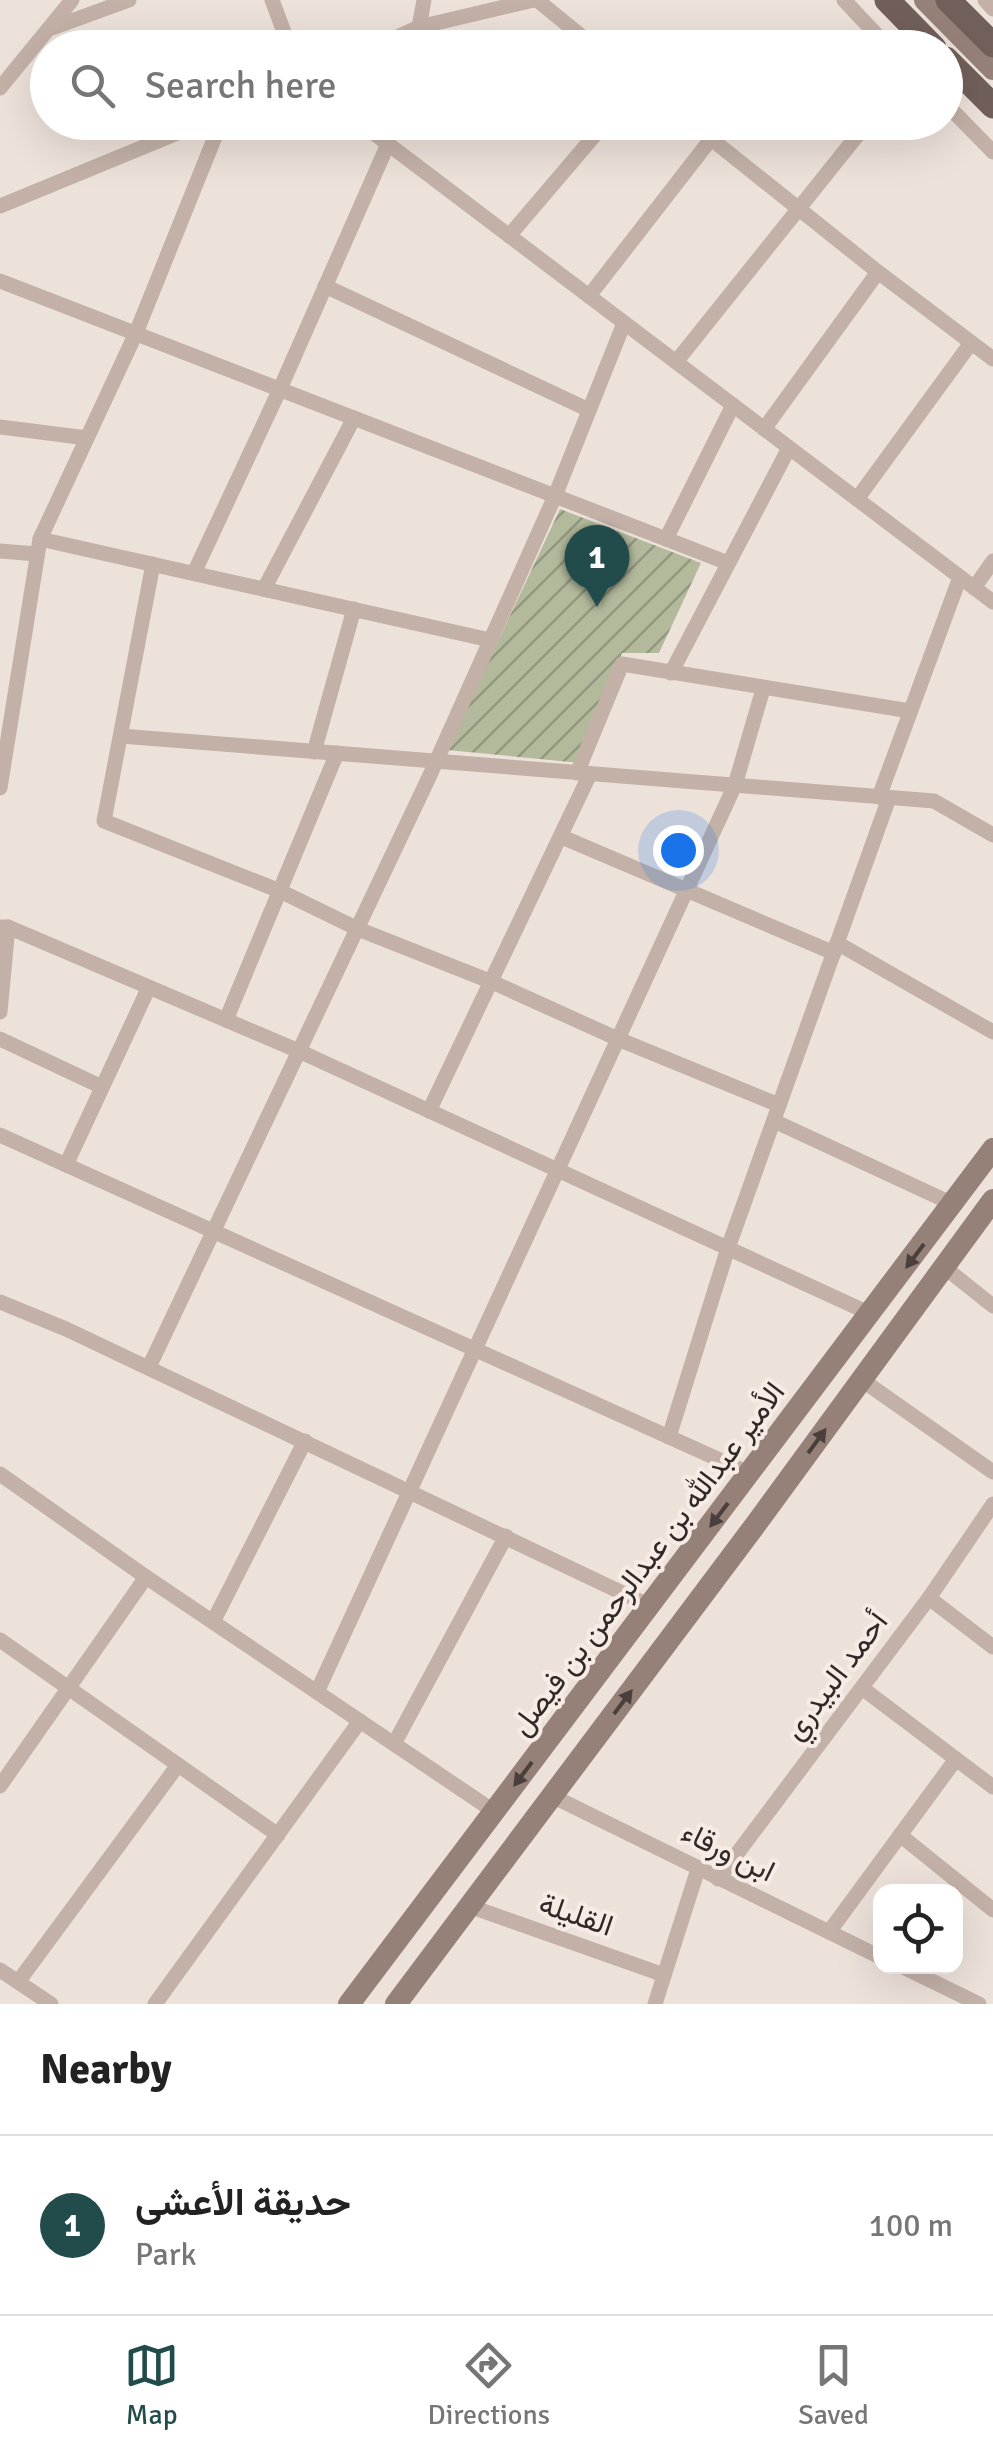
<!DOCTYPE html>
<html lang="en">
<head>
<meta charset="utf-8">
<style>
  body { margin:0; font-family:Signika,Vazirmatn,sans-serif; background:#f6f6f6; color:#222 }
  .controls { position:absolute; right:30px; bottom:30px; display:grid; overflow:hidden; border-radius:20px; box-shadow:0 10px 40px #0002 }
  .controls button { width:90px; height:90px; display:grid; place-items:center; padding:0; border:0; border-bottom:2px solid #e0e0e0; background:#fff; color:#222; font:50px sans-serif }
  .you { position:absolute; left:678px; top:850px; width:35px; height:35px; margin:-25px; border:8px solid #fff; border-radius:50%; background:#1a73e8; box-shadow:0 0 0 15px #1a73e833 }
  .badge { display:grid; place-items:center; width:65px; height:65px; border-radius:50%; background:#224c4b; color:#fff; font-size:32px; font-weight:700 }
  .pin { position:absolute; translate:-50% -82px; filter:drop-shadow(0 2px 5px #0008) }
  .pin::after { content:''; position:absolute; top:52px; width:35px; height:30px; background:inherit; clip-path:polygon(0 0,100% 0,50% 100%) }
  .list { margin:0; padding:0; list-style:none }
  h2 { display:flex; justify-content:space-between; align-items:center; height:130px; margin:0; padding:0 40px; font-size:42px }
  h2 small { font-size:32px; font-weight:400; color:#767676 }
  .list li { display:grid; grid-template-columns:65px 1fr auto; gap:30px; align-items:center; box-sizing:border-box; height:180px; padding:0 40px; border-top:2px solid #e0e0e0 }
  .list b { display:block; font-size:38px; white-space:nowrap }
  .list p { margin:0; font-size:32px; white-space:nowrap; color:#767676 }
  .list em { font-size:32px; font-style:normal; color:#767676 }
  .icon { flex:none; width:55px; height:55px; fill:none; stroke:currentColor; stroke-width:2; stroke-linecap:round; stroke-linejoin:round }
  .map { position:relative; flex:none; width:993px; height:2004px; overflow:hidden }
  .search { position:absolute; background:#fff; box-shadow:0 10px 40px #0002; left:30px; right:30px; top:30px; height:110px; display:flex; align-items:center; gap:25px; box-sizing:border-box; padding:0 35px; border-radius:55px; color:#767676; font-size:38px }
  .sheet { height:310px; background:#fff }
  nav { display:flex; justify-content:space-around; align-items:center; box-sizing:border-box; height:140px; border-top:2px solid #e0e0e0; background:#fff; font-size:28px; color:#767676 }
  nav a { display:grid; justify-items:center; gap:5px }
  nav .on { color:#224c4b }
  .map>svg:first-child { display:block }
  .garden { fill:url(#garden-furrows) }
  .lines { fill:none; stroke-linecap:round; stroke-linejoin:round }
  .minor { stroke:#c3b1a7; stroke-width:15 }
  .secondary { stroke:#968179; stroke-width:22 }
  .primary { stroke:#715f5a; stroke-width:25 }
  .oneway { fill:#4a3f3c }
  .labels { text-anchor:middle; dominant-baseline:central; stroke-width:8; stroke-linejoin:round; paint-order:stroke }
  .street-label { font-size:30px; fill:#312927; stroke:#f6ece5 }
</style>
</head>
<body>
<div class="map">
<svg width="993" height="2004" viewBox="0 0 993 2004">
  <defs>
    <pattern id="garden-furrows" width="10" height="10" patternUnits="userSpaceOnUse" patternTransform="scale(2.5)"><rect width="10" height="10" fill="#b3ba9c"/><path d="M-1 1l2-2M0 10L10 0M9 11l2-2" fill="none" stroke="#92977f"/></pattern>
  </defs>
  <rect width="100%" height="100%" fill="#ede2da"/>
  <!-- garden -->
  <path class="garden" d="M560,509L701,563L659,653H622L581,763L447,750Z"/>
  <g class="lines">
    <!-- minor -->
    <g class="minor">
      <path d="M272,0L290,48"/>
      <path d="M537,0L596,48"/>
      <path d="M844,0L889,48"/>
      <path d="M985,0L993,9"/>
      <path d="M52,28L129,0"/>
      <path d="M373,48L419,27L534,0"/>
      <path d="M402,48L419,27L424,0"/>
      <path d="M0,88L72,0"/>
      <path d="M946,104L993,152"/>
      <path d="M359,122L993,602"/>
      <path d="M690,122L878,272L993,359"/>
      <path d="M0,206L204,122"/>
      <path d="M509,236L606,122"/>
      <path d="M0,281L728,563"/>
      <path d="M325,286L589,410"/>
      <path d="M589,296L711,139"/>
      <path d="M676,362L868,122"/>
      <path d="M0,427L87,438"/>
      <path d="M764,429L878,272"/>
      <path d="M857,499L971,343"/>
      <path d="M40,539L490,640"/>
      <path d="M666,539L733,405"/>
      <path d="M0,551L37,554"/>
      <path d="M153,564L104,821L280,891L358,929L492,982L618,1039L779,1105"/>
      <path d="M194,573L280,389L388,144"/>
      <path d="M974,588L993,561"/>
      <path d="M264,589L354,418"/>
      <path d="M671,673L789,448"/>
      <path d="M121,736L934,801L993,835"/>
      <path d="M314,752L354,609"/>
      <path d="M577,773L622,664L910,711"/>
      <path d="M0,788L40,539L136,333L221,122"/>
      <path d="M879,797L960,577"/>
      <path d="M562,837L834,953"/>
      <path d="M0,927H8L301,1052L871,1314"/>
      <path d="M837,943L993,1032"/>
      <path d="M0,1012L8,927"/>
      <path d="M226,1020L337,753"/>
      <path d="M0,1039L102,1087"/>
      <path d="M429,1111L590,774"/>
      <path d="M774,1121L953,1204"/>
      <path d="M0,1135L751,1474"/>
      <path d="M66,1165L149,987"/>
      <path d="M944,1267L993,1306"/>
      <path d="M0,1302L66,1329L650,1606"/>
      <path d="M149,1367L431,773L555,496L624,323"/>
      <path d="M862,1380L993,1472"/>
      <path d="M669,1437L728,1248L889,798"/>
      <path d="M0,1474L146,1577L495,1812"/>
      <path d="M929,1598L993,1647"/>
      <path d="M213,1622L305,1441"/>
      <path d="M0,1640L278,1835"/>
      <path d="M862,1688L993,1787"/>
      <path d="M317,1692L735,785L763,689"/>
      <path d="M394,1744L506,1536"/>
      <path d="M0,1786L146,1577"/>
      <path d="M552,1796L880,1957"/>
      <path d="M900,1835L993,1910"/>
      <path d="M718,1879L929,1598L993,1504"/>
      <path d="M469,1906L664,1975"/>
      <path d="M829,1932L956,1759"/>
      <path d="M901,1966L979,2004"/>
      <path d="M0,1970L51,2004"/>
      <path d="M18,1982L178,1765"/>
      <path d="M155,2004L360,1721"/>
      <path d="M655,2004L698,1869"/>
    </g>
    <!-- secondary -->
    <g class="secondary">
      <path d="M925,0L993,69"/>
      <path d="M349,2004L993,1149"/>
      <path d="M396,2004L756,1524L993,1200"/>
    </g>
    <!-- primary -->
    <g class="primary">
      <path d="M887,0L934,48"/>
      <path d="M948,0L993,45"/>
      <path d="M946,59L993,106"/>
    </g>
  </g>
  <!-- one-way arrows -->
  <defs><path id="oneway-solid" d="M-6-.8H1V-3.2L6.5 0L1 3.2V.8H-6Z" transform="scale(2.5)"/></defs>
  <g class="oneway">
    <use href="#oneway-solid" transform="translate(915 1256) rotate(127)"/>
    <use href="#oneway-solid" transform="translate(817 1441) rotate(-54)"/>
    <use href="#oneway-solid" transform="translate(719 1515) rotate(127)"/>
    <use href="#oneway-solid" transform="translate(623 1702) rotate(-53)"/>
    <use href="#oneway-solid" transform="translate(523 1774) rotate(127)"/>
  </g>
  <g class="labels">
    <!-- street labels -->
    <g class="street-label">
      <text transform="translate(648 1559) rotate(-53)">الأمير عبدالله بن عبدالرحمن بن فيصل</text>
      <text transform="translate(836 1676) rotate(-53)">أحمد البيدري</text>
      <text transform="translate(728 1852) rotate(26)">ابن ورقاء</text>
      <text transform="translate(576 1915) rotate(19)">القليلة</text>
    </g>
  </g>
</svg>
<div class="controls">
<button><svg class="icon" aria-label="locate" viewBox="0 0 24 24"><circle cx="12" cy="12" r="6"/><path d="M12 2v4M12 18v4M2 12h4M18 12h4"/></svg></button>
</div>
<div class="you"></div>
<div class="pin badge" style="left:597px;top:607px">1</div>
<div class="search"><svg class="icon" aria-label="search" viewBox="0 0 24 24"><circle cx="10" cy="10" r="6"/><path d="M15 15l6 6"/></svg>Search here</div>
</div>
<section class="sheet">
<h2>Nearby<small></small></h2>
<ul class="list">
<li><span class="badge">1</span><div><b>حديقة الأعشى</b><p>Park</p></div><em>100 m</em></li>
</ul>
</section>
<nav>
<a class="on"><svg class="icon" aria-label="map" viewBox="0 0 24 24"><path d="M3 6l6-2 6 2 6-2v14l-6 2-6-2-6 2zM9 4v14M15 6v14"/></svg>Map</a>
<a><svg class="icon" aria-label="directions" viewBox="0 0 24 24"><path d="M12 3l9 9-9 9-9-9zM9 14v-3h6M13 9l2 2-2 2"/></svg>Directions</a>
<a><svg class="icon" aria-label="saved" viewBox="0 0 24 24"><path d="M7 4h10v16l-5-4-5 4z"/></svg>Saved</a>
</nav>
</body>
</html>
